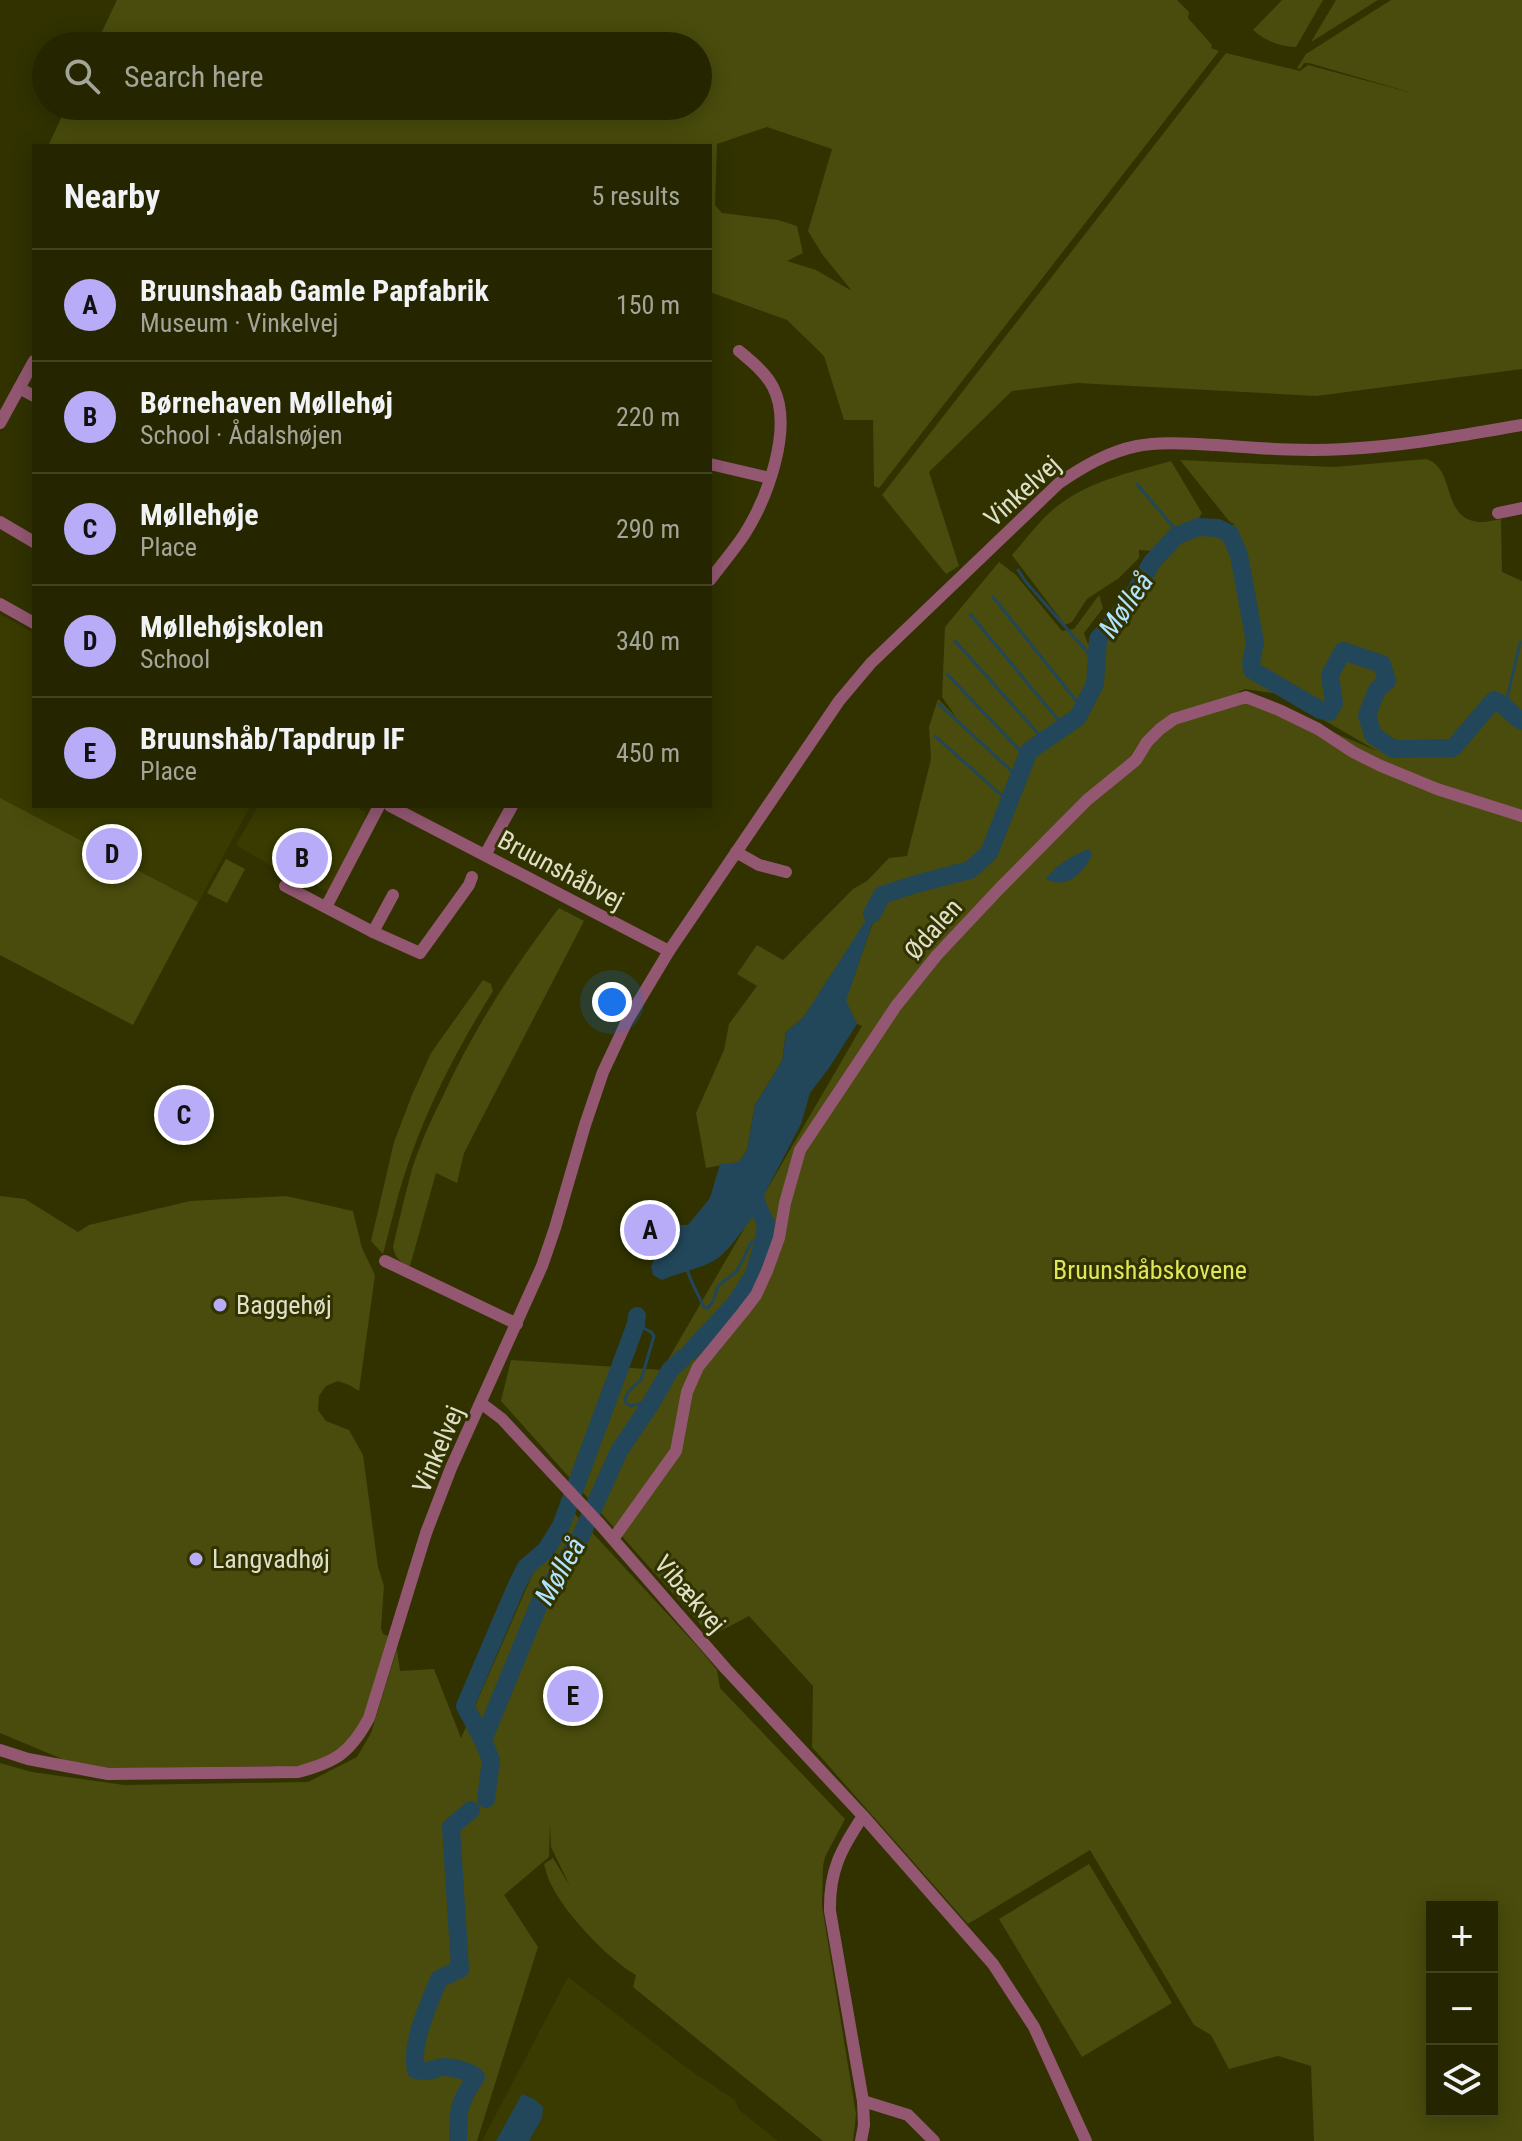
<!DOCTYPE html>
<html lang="en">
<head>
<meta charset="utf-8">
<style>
  body { margin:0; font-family:"Roboto Condensed",sans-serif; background:#31320f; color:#f1f3f6 }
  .controls { position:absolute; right:24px; bottom:24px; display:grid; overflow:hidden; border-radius:0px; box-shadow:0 4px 20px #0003 }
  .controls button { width:72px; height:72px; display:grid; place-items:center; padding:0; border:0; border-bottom:2px solid #424322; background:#252600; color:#f1f3f6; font:40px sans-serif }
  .you { position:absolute; left:612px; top:1002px; width:28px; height:28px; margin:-20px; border:6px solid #fff; border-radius:50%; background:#1a73e8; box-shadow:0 0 0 12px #1a73e833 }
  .badge { display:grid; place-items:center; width:52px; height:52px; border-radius:50%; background:#b8abf7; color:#111; font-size:26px; font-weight:700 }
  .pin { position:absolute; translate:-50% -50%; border:4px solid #fff; box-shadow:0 2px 8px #0006 }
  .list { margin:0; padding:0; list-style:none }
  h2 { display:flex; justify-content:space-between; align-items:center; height:104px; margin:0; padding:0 32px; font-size:34px }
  h2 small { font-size:26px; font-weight:400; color:#a3a599 }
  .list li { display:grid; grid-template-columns:52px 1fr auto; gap:24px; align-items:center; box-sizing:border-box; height:112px; padding:0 32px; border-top:2px solid #424322 }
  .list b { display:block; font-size:30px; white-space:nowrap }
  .list p { margin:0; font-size:26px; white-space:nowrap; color:#a3a599 }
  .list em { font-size:26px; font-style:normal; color:#a3a599 }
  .icon { flex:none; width:44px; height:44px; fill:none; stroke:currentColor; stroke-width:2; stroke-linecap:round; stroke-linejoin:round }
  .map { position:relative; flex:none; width:1522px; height:2141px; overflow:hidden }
  .search { position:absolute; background:#252600; box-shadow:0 4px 20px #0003; left:32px; top:32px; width:680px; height:88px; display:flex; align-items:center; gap:20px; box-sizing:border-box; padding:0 28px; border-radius:44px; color:#a3a599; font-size:30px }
  .panel { position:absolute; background:#252600; box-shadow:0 4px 20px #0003; left:32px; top:144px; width:680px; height:664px; border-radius:0px }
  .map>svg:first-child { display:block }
  .built { fill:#393b00 }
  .green { fill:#494c0c; fill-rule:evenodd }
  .water { fill:#22475a }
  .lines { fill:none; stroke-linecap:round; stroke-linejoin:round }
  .stream { stroke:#22475a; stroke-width:3 }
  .river { stroke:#22475a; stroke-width:18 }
  .minor { stroke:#935772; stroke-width:12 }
  .poi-dot { fill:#b8abf7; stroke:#313200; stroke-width:3 }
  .labels { text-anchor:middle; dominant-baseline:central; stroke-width:6; stroke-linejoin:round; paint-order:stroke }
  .street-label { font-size:26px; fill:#dee1c7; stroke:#313200 }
  .park-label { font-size:26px; fill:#dfe658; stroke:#313200 }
  .poi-label { font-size:26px; fill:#dee1c7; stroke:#313200; text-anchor:start }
  .water-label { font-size:28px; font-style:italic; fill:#b0e3fe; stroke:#313200 }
</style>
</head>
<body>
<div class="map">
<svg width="1522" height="2141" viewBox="0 0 1522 2141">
  <rect width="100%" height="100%" fill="#313200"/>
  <!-- built -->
  <g class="built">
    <path d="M0,614L34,633V806H250L133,1025L0,955Z"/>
    <path d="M258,806H354L365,812V821L328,892L291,872L286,875L236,845Z"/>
    <path d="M568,1977L687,2068L735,2100L739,2110L778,2141H482Z"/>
  </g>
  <!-- green -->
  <g class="green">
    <path d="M117,0H1177L1189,12L1188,18L1212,45L1211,48L1219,51L879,488L874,486L873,420H844L824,356L787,320L710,292V146H48L67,106H698V46H95ZM767,127L832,149L808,231L822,254L852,291L816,270L787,261L803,253L797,226L778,220L722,213L715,205L717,144Z"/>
    <path d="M1282,0H1323L1296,47C1279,46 1267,42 1253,30Z"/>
    <path d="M1336,0H1378L1311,42Z"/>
    <path d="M1391,0H1522V369L1316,396L1077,383L1012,391L929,472L959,566L946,574L882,495L1226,53L1300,71L1308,65L1416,94L1309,63H1304L1300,69L1297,68L1306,54Z"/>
    <path d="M1426,459C1457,468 1440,521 1481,522C1487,522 1495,520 1501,519L1502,572L1522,581V2141H1314L1311,2066L1278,2056L1229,2069L1211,2035L1194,2025L1090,1850L968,1924L812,1747L813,1686L749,1616L711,1636L501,1401L511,1360L662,1370L862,1026L857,1024L845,1001L881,900L803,1018L786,1032L782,1061L755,1105L747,1150L739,1162L706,1168L696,1113L724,1050L729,1024L757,986L737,974L757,945L783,960L853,889L867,881L889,858L907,856L931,759L929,727L938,699L956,717L942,697L945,627L999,562L1016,575L1062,631L1074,629L1099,595L1103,608L1084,633L1088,644L1153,551L1139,550V558L1119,578L1087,599L1072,622L1065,625L1012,555C1027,538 1042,517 1060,504C1092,480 1133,472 1171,461L1202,513L1199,518L1177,527L1163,543C1194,516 1198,524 1235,525L1229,521L1180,460L1334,467ZM1245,689L1279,694L1377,751L1238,692ZM1432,1907H1492V2111H1432Z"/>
    <path d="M0,798L198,902L133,1025L0,955Z"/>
    <path d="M226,859L245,869L227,903L207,893Z"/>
    <path d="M559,908L584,921L464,1153L457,1183L436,1173L410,1266C400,1262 395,1258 393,1247C399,1221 405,1195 412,1169C420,1144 431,1120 443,1096C474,1028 514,967 559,908Z"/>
    <path d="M483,980L491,984L493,991C457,1049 425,1110 404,1176C396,1201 390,1228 383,1254L371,1241L394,1142L412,1095L431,1053Z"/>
    <path d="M189,1102L202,1113L186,1134L162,1120L178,1103Z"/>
    <path d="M0,1196L25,1199L78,1232L89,1225L190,1201L286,1196L353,1211L362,1248L375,1275L359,1391L349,1385L338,1381L326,1386L319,1396L318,1410L326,1421L349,1430L363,1455L378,1567L384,1586L381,1628L383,1634L388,1636L366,1712L349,1741L335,1752L314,1763L278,1769L274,1766L86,1769L0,1733Z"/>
    <path d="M564,1502L698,1647L717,1670L720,1688L845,1819L825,1857L823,1866L822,1906L856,2114L853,2141H823L633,1987L636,1975C608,1959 563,1912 550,1882C547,1877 546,1870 544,1864L553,1858L570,1886L551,1847L550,1823L549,1857L504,1895L538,1947L477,2141H0V1763L32,1772L124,1785L308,1782L357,1757L371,1733L397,1649L400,1671L434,1669L461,1738Z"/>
    <path d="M1089,1864L1172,2003L1082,2057L999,1919Z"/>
  </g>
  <!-- water -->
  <g class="water">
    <path d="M1088,849L1091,851L1092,855C1083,874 1066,890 1046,879C1056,864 1073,856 1088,849Z"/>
    <path d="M882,895L846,1001L857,1024L829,1068L810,1093L801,1124L764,1195L767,1206C750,1213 734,1249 715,1260C702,1268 678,1273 662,1280L653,1275L651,1266L663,1243L680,1225H688L710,1198L720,1164L739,1162L747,1150L755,1105L782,1061L786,1032L803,1018Z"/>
    <path d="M522,2094L534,2099L543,2107L542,2118L529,2141H496Z"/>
  </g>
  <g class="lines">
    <!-- stream -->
    <g class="stream">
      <path d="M1137,484L1179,534"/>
      <path d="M1018,570L1026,582L1096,662"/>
      <path d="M993,597L1082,708"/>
      <path d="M970,614L1064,727"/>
      <path d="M955,641L1044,740"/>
      <path d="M947,674L1027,758"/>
      <path d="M939,704L1019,778"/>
      <path d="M1505,707L1520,643"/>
      <path d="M935,736L1009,802"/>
      <path d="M687,1269C691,1283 698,1294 704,1307L708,1308L713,1301L718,1286L737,1271L752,1241L764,1240"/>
      <path d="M636,1324L651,1332L654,1336L641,1380L630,1390L625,1398L626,1403L631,1406L645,1402L650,1405"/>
    </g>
    <!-- river -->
    <g class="river">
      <path d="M872,914L882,895L916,884L970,870L989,853L1029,751L1078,717L1095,684L1098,639L1127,606L1152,562L1176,536L1198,527L1218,528L1230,534L1239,555L1255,642L1251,663L1252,670L1320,710L1329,712L1334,703L1330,675L1343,651L1382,664L1387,681L1377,690L1367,715L1373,735L1393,749L1453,748L1494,700C1505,704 1511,715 1522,721"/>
      <path d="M691,1351L735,1304L754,1274L764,1240L766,1224L759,1209L747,1191"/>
      <path d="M483,1740L539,1604L580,1538L619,1451L650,1405L670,1370L683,1358"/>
      <path d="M486,1799L491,1760L483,1740L465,1706L516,1587L526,1567L546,1550L561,1526L636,1324L637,1316"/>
      <path d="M458,2141C458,2110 458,2103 476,2077C469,2071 452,2067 443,2067C431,2068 433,2073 416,2070C410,2043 429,2004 439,1979L460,1969L451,1827L471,1810"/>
    </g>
    <!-- minor -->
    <g class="minor">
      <path d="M19,388L34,396"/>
      <path d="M0,423L34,361"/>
      <path d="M710,464L770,478"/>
      <path d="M1498,513L1522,508"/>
      <path d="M0,522L34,542"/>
      <path d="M710,580C721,565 734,550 744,535C767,499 794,428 773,387C765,372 752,362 739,351"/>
      <path d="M0,604L34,623"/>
      <path d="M390,806L669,951"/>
      <path d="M736,852L759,865L786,872"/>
      <path d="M485,855L512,806"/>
      <path d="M285,886L373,932L420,953L469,885L472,877"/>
      <path d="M326,907L379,806"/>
      <path d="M373,932L393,895"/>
      <path d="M385,1261L517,1324"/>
      <path d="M481,1403L502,1419L598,1522L726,1669L863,1816L993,1964L1034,2027L1086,2141"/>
      <path d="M613,1539L676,1451L687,1392L698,1367L743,1312L756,1295L767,1271L779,1238L785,1203L800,1150L896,1006L937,955L999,889L1087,800L1136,760L1147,742L1160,729L1174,719L1246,697L1279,710L1318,729L1353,752L1381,766L1437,789L1522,816"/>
      <path d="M0,1750L28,1759L108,1774L298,1772C336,1762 350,1753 369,1718L426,1533L451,1468L542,1266L555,1228L585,1125L603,1072L627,1021L669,951L839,701L871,663L1059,483C1084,466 1108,452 1137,446C1163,441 1190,444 1216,445C1259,448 1302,452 1345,449C1405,446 1463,435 1522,425"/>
      <path d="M863,2101L908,2115L934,2141"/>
      <path d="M861,2141L864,2125L863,2101L830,1911C829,1871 841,1849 863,1816"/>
    </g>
  </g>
  <!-- markers -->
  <g class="poi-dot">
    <circle cx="220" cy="1305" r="8"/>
    <circle cx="196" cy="1559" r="8"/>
  </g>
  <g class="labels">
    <!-- street labels -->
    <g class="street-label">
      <text transform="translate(1022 491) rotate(-42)">Vinkelvej</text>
      <text transform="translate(561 870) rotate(28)">Bruunshåbvej</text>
      <text transform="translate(933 929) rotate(-48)">Ødalen</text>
      <text transform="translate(438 1449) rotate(-67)">Vinkelvej</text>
      <text transform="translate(690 1594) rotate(49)">Vibækvej</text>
    </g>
    <!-- park labels -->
    <g class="park-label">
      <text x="1150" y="1270">Bruunshåbskovene</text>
    </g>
    <!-- poi labels -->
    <g class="poi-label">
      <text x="236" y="1305">Baggehøj</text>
      <text x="212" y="1559">Langvadhøj</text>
    </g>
    <!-- water labels -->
    <g class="water-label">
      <text transform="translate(1126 605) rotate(-55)">Mølleå</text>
      <text transform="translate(560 1571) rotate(-60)">Mølleå</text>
    </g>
  </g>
</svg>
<div class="controls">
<button>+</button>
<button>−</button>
<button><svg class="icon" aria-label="layers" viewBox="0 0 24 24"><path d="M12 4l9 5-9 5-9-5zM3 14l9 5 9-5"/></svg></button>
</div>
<div class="you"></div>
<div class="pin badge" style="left:650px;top:1230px">A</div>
<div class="pin badge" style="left:302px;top:858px">B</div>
<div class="pin badge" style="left:184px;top:1115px">C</div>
<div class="pin badge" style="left:112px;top:854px">D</div>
<div class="pin badge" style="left:573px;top:1696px">E</div>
<div class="search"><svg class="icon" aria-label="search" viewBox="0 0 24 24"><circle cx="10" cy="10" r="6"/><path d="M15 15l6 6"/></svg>Search here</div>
<section class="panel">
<h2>Nearby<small>5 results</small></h2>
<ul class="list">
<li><span class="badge">A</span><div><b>Bruunshaab Gamle Papfabrik</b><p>Museum · Vinkelvej</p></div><em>150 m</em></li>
<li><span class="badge">B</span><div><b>Børnehaven Møllehøj</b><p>School · Ådalshøjen</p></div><em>220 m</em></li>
<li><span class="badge">C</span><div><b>Møllehøje</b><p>Place</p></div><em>290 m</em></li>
<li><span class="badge">D</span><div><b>Møllehøjskolen</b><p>School</p></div><em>340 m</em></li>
<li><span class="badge">E</span><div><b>Bruunshåb/Tapdrup IF</b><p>Place</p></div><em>450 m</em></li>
</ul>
</section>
</div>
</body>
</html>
